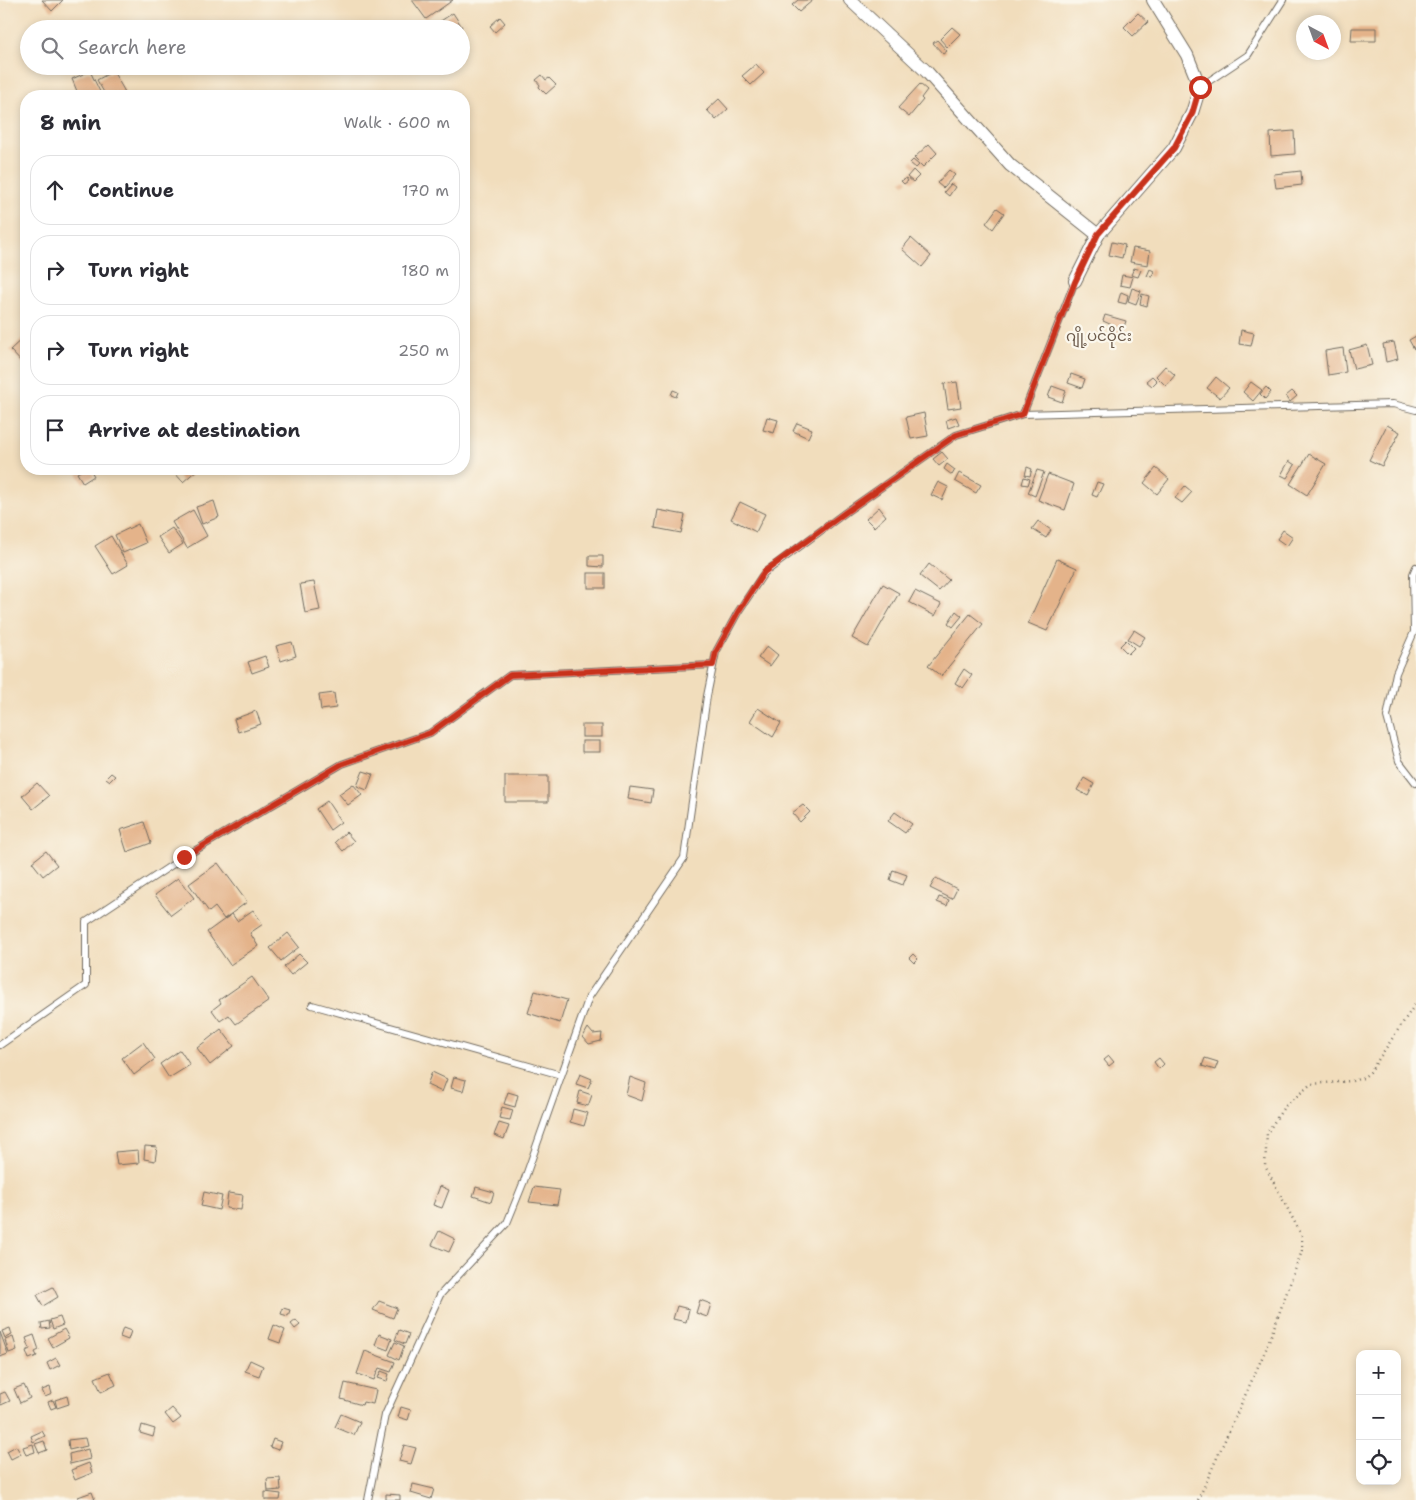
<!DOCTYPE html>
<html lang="en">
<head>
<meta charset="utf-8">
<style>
  body { margin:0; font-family:"Shantell Sans","Noto Sans Myanmar",sans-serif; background:#f2f2f3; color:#2b2b33 }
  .controls { position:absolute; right:15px; bottom:15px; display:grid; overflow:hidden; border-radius:10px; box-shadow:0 2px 8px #0003 }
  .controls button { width:45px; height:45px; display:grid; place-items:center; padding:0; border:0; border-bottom:1px solid #e1e1e2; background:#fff; color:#2b2b33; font:25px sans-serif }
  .compass { position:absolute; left:1296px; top:15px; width:45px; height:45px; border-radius:50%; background:#fff; box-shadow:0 2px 8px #0003; rotate:139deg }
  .stop { position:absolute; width:15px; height:15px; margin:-11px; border:4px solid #c8321e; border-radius:50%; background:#fff }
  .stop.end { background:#c8321e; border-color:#fff; box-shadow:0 1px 5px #0008 }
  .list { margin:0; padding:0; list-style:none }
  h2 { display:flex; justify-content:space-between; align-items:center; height:65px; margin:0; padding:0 20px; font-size:21px }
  h2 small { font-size:16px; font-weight:400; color:#7c7c81 }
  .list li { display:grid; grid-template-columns:32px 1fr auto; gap:15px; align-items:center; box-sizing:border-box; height:70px; margin:0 10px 10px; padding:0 10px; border:1px solid #e1e1e2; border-radius:20px }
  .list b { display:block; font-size:19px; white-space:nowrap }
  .list em { font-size:16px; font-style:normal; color:#7c7c81 }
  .icon { flex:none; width:28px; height:28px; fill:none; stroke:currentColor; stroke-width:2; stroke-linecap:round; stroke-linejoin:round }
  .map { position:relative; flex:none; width:1416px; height:1500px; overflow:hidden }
  .search { position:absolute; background:#fff; box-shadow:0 2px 8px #0003; left:20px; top:20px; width:450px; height:55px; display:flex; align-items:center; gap:12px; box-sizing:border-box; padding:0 18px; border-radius:28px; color:#7c7c81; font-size:19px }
  .panel { position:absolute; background:#fff; box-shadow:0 2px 8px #0003; left:20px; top:90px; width:450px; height:385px; border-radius:20px }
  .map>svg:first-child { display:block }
  .building { fill:#e4b38a }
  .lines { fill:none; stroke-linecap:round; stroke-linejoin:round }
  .lane-casing { stroke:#70695e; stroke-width:8 }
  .street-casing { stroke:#70695e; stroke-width:14 }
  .path { stroke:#70695e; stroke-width:2.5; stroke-dasharray:1 4; stroke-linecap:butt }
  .lane { stroke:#fff; stroke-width:6 }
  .street { stroke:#fff; stroke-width:12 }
  .route { stroke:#c8321e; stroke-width:6 }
  .labels { text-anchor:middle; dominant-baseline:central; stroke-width:4.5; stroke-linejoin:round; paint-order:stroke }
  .quarter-label { font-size:15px; fill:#6c5b4c; stroke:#fbf7ec }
</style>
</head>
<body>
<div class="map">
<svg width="1416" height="1500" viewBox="0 0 1416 1500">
  <rect width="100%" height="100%" fill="#fbf7ec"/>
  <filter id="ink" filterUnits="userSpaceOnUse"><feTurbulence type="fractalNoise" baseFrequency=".02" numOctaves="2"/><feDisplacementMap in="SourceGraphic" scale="10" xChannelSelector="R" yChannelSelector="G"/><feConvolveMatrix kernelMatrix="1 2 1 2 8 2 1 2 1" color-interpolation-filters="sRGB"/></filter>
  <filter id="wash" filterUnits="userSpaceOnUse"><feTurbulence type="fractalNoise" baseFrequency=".0096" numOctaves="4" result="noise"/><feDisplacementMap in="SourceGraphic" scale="20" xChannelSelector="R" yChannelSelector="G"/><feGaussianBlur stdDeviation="1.12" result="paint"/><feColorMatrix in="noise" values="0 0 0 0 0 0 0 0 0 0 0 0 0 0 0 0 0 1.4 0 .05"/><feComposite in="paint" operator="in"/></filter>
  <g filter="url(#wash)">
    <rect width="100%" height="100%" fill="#f1ddbc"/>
    <g id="blocks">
      <!-- building -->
      <g class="building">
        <path d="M42,0H63L52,11Z"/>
        <path d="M412,0H453L426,19Z"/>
        <path d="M798,0H813L799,12L792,5Z"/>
        <path d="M453,13L462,27L459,29H431L430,28Z"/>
        <path d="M1138,13L1148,22L1133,36L1124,27Z"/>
        <path d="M500,17L505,23L495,32L490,26Z"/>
        <path d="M952,27L960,34L947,47L940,39Z"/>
        <path d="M1352,28H1376V41H1351Z"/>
        <path d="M937,40L947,51L943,54L933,43Z"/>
        <path d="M756,64L764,73L751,85L742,76Z"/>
        <path d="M90,71L102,96H79L72,79Z"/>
        <path d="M113,71L125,92L117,96H106L97,80Z"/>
        <path d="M542,75L546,80L549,78L556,85L546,94L539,87L540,85L536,80Z"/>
        <path d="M920,84L927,90L921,98L923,100L909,117L898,108Z"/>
        <path d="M719,99L728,109L716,120L707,110Z"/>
        <path d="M1294,131L1295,154L1271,156L1270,133Z"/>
        <path d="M929,144L937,153L923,167L914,158Z"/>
        <path d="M913,160L919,165L916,168L910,163Z"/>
        <path d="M913,170L919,176L913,182L907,177Z"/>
        <path d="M949,170L955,175L943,188L937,183Z"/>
        <path d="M1301,171L1302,185L1276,188L1274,174Z"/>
        <path d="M906,178L908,181L904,184L901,181Z"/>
        <path d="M951,184L955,187L949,196L944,192Z"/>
        <path d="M464,192L469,200L464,204Z"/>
        <path d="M997,208L1004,213L993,229L986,223Z"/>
        <path d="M911,238L931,256L922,267L902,249Z"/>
        <path d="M1112,242L1125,245L1122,258L1109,255Z"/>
        <path d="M1133,248L1150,251L1148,265L1130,262Z"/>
        <path d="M1134,268L1141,270L1138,277L1131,275Z"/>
        <path d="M1150,269L1154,271L1152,277L1147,276Z"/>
        <path d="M1122,275L1133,277L1130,287L1120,285Z"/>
        <path d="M1132,288L1141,291L1136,304L1128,301Z"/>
        <path d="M1121,292L1128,295L1126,304L1118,302Z"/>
        <path d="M1142,294L1149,296L1147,306L1140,304Z"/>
        <path d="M1105,315L1126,321L1121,335L1110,331L1112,325L1103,321Z"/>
        <path d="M1241,330L1254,333L1251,346L1239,344Z"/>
        <path d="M25,336L26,337V367L10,350Z"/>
        <path d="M1416,336V348L1414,349L1409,340Z"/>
        <path d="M1394,342L1398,359L1386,362L1383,344Z"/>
        <path d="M1367,345L1372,365L1354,369L1349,350Z"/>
        <path d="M1343,348L1346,372L1328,375L1325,351Z"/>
        <path d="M1165,366L1175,375L1166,386L1156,376Z"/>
        <path d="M1071,374L1085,379L1082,388L1068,383Z"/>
        <path d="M1152,376L1157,381L1152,386L1146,381Z"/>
        <path d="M1216,377L1229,388L1220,398L1207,388Z"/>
        <path d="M957,382L961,407L948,409L944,384Z"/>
        <path d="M1251,382L1262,390L1253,401L1243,392Z"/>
        <path d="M1052,386L1066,391L1062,402L1048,397Z"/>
        <path d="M1266,387L1271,392L1265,399L1260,394Z"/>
        <path d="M673,390L678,392L676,397L671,395Z"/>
        <path d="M1292,391L1297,396L1290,402L1286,396Z"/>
        <path d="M924,413L928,436L911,439L906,417Z"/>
        <path d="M767,417L778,420L774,433L763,430Z"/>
        <path d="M956,417L959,424L948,428L946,420Z"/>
        <path d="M797,423L812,429L808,438L793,431Z"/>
        <path d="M1387,425L1400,432L1382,466L1369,460Z"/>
        <path d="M942,452L948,459L939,466L933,459Z"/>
        <path d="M1309,454L1326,464L1307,495L1290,484Z"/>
        <path d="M1289,461L1295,465L1287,478L1281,475Z"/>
        <path d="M947,464L955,470L952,475L944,469Z"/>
        <path d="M1027,467L1032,469L1030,476L1025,475Z"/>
        <path d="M1156,468L1169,479L1157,494L1144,483Z"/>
        <path d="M84,469H90L94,476L83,483L77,473Z"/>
        <path d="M171,469H198L183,482Z"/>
        <path d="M1037,470L1044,472L1035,496L1028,493Z"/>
        <path d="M959,473L981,485L976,493L955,481Z"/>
        <path d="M1048,474L1074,484L1065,510L1038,500Z"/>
        <path d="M1024,477L1030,479L1028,485L1022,484Z"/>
        <path d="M938,482L948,487L942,500L931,495Z"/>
        <path d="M1097,482L1103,484L1097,497L1092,495Z"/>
        <path d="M1185,486L1192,492L1182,503L1175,498Z"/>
        <path d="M214,501L219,517L202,524L196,507Z"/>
        <path d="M740,502L765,514L756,532L731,519Z"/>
        <path d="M879,507L886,516L874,527L866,519Z"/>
        <path d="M193,510L207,536L187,548L172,522Z"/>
        <path d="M658,510L685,515L681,533L655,528Z"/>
        <path d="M1038,521L1051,530L1046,538L1032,529Z"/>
        <path d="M138,524L146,543L123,553L115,535Z"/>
        <path d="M172,528L183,544L169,553L158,537Z"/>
        <path d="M1283,530L1293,537L1287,546L1277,539Z"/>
        <path d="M111,536L128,565L113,574L95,546Z"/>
        <path d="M589,556H603V567L589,566Z"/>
        <path d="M1057,559L1077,568L1047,631L1028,623Z"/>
        <path d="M929,564L949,580L939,591L920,576Z"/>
        <rect x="588" y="573" width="17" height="15"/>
        <path d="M314,582L320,610L305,613L300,584Z"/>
        <path d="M883,584L899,593L868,647L852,638Z"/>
        <path d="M915,591L941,604L935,616L909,602Z"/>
        <path d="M956,611L962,616L953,627L948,623Z"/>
        <path d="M970,614L983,624L941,676L928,666Z"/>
        <path d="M1134,630L1145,637L1139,646L1128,639Z"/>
        <path d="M1126,640L1134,648L1128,654L1120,646Z"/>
        <path d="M292,642L296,656L281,661L276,646Z"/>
        <path d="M767,646L778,655L770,666L758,658Z"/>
        <path d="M265,656L269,667L252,673L248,662Z"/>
        <path d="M964,669L972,675L963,688L955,683Z"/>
        <path d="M334,693L336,708L321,710L319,695Z"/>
        <path d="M758,708L781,723L773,737L750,721Z"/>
        <path d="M256,711L261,724L238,732L234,719Z"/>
        <rect x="582" y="725" width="20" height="12"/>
        <rect x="582" y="741" width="18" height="11"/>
        <path d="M363,771L373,774L367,790L357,786Z"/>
        <path d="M111,773L115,776L110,781L106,778Z"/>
        <rect x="505" y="776" width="43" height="26"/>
        <path d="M1084,778L1094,784L1088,796L1077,790Z"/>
        <path d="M37,783L49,796L33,809L22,796Z"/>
        <path d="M353,784L362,795L348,805L339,794Z"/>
        <path d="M630,787L653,790L651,803L628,799Z"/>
        <path d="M327,801L341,822L330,830L316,809Z"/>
        <path d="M803,805L810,812L800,822L792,813Z"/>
        <path d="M895,812L912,824L905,833L888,821Z"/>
        <path d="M144,822L151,843L127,852L120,830Z"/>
        <path d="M346,832L354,841L343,851L335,842Z"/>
        <path d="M46,851L57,865L43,876L32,862Z"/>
        <path d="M218,863L247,902L224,919L215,907L209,912L189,884Z"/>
        <path d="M893,870L907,875L903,885L890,880Z"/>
        <path d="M178,878L194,898L171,915L155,895Z"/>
        <path d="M936,878L957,889L952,899L930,888Z"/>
        <path d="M939,897L949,900L947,906L937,902Z"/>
        <path d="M253,910L263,924L250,933L258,946L230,965L207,932L232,914L237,921Z"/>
        <path d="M288,933L299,947L281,961L270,948Z"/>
        <path d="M299,954L307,962L291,975L284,967Z"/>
        <path d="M913,954L918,959L914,963L909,958Z"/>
        <path d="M252,977L269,1001L236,1024L229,1015L220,1021L212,1010L221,1003L219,1000Z"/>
        <path d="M535,991L567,1000L560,1023L528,1013Z"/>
        <path d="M588,1028L593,1034L602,1033L601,1041L589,1044L583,1037Z"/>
        <path d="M221,1029L234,1046L210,1065L197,1048Z"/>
        <path d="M143,1042L155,1059L134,1075L122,1058Z"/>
        <path d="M180,1050L190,1065L169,1078L160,1064Z"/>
        <path d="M1109,1056L1114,1062L1109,1066L1104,1060Z"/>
        <path d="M1159,1058L1164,1064L1159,1069L1154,1062Z"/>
        <path d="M1205,1058L1218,1062L1215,1070L1202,1066Z"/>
        <path d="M432,1072L447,1079L442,1092L427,1085Z"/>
        <path d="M580,1074L592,1079L588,1088L576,1084Z"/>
        <path d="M454,1077L466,1080L463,1091L451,1088Z"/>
        <path d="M630,1077L646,1083L642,1101L626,1095Z"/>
        <path d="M580,1091L592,1095L588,1106L577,1103Z"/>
        <path d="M508,1092L518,1095L515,1107L504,1104Z"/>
        <path d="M502,1107L513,1110L510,1120L499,1118Z"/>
        <path d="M573,1109L588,1113L584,1126L570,1122Z"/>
        <path d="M499,1123L509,1126L504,1139L494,1135Z"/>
        <path d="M145,1146L157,1147L155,1161L144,1159Z"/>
        <path d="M138,1150L139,1163L117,1165L115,1152Z"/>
        <path d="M440,1186L449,1190L442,1208L433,1205Z"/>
        <path d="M476,1187L494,1192L491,1202L473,1196Z"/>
        <path d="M534,1187L560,1190L557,1205L529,1202Z"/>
        <path d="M204,1192L222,1196L219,1210L201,1206Z"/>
        <path d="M228,1193L243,1195L241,1210L226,1208Z"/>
        <path d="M439,1231L455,1239L449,1252L432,1245Z"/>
        <path d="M53,1287L58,1297L43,1306L37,1295Z"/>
        <path d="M700,1300L711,1304L707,1317L696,1313Z"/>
        <path d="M379,1301L397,1308L393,1318L373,1310Z"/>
        <path d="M677,1306L689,1309L686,1322L673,1319Z"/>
        <path d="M283,1308L290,1310L288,1316L281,1314Z"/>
        <path d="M60,1317L63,1325L53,1329L50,1320Z"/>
        <path d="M296,1320L300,1325L295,1329L291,1324Z"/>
        <path d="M49,1321L50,1328L42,1329L41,1323Z"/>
        <path d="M274,1325L285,1330L280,1343L269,1339Z"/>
        <path d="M10,1328L12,1335L5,1338L2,1331Z"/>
        <path d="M123,1328L131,1331L128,1340L120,1337Z"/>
        <path d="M64,1329L69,1338L53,1347L48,1338Z"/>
        <path d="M399,1330L409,1334L405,1344L395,1340Z"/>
        <path d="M0,1332L8,1354L0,1357Z"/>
        <path d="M379,1334L392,1339L388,1350L375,1345Z"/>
        <path d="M34,1335L39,1350L35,1352L37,1356L29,1359L26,1351L30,1349L26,1338Z"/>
        <path d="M13,1337L17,1350L9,1353L5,1340Z"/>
        <path d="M395,1342L404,1346L399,1360L389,1355Z"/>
        <path d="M365,1351L395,1362L391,1372L379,1368L374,1380L357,1374Z"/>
        <path d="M56,1358L60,1365L50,1370L47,1363Z"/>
        <path d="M250,1360L263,1366L259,1376L245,1371Z"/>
        <path d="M381,1371L389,1374L387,1381L378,1378Z"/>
        <path d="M110,1372L116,1385L101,1392L95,1378Z"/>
        <path d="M345,1383L376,1390L373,1404L363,1402L362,1405L341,1399Z"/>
        <path d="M24,1385L30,1398L20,1403L14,1389Z"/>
        <path d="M50,1387L52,1394L45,1397L42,1390Z"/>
        <path d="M5,1392L10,1401L1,1405L0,1402V1394Z"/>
        <path d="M67,1396L69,1404L57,1408L55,1400Z"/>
        <path d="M53,1400L56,1407L51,1409L48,1402Z"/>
        <path d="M401,1407L411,1410L408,1420L398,1417Z"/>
        <path d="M172,1408L181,1418L173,1424L165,1414Z"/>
        <path d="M341,1414L360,1422L354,1435L335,1427Z"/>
        <path d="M142,1425L155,1429L153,1437L140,1433Z"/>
        <path d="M42,1431L45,1436L33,1442L31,1436Z"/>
        <path d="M85,1438L87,1446L69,1450L68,1440Z"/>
        <path d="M273,1439L281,1442L278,1450L270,1447Z"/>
        <path d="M44,1441L47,1450L39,1453L35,1444Z"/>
        <path d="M33,1444L35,1452L26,1455L23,1447Z"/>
        <path d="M404,1445L416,1448L411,1464L399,1461Z"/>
        <path d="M16,1446L21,1454L11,1459L7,1451Z"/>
        <path d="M88,1449L90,1459L70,1464L69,1454Z"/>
        <path d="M89,1463L92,1473L75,1480L71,1470Z"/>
        <path d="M280,1478L281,1490L268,1491L267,1479Z"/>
        <path d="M413,1484L434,1489L431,1499L411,1493Z"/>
        <path d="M92,1492L95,1500H79L78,1497Z"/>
        <path d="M265,1492L281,1494L280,1500H265Z"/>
        <path d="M386,1494L400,1495V1500H386Z"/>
      </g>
    </g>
  </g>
  <g filter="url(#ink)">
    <use href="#blocks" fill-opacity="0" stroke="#70695e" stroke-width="1"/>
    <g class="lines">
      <defs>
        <g id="lane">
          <path d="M1200,87L1248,55L1283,0"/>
          <path d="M1023,414L1393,404L1416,410"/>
          <path d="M1416,567L1413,574L1414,632L1396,673L1387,717L1399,761L1416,783"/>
          <path d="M312,1005L561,1075"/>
          <path d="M0,1045L86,985V922L184,857L342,764L430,733L510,675L713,665"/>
          <path d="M368,1500L385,1415L440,1295L507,1223L524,1181L589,997L684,858L707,696L716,652L738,612L764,573L846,512L956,435L1023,414L1075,281"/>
        </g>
        <g id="street">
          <path d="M850,0L927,72L1010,165L1098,235"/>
          <path d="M1075,281L1098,235L1174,148L1192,113L1200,87L1187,55L1153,0"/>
        </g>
      </defs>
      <!-- lane casing -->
      <use href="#lane" class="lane-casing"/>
      <!-- street casing -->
      <use href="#street" class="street-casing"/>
      <!-- path -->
      <path class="path" d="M1198,1500L1266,1349L1302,1251V1236L1265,1166L1267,1133L1284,1107L1311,1084L1352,1081L1363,1078L1370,1072L1416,1003"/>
      <!-- lane -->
      <use href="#lane" class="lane"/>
      <!-- street -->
      <use href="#street" class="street"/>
    </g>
  </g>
  <g class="lines" filter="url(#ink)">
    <!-- route -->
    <path class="route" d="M184,857L342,764L430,733L510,675L713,665L716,652L738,612L764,572L846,512L956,435L1023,414L1075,282L1098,234L1174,148L1192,114L1200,87"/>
  </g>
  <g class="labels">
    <!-- quarter labels -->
    <g class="quarter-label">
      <text x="1099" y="336">ဂျို့ပင်ဝိုင်း</text>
    </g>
  </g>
</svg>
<div class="controls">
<button>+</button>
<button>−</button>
<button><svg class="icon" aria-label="locate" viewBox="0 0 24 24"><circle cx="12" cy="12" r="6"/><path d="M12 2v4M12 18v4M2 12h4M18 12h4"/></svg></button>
</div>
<svg class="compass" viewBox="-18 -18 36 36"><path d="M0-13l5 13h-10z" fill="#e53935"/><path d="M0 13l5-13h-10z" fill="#7c7c81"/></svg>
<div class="stop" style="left:1200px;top:87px"></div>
<div class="stop end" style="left:184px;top:857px"></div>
<div class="search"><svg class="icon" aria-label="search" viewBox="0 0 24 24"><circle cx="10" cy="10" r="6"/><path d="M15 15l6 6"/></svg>Search here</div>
<section class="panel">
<h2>8 min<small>Walk · 600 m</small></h2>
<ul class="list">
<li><svg class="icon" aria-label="ahead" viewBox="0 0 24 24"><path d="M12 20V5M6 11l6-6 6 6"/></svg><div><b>Continue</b></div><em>170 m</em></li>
<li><svg class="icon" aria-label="right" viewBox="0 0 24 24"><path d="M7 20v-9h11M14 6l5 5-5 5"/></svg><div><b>Turn right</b></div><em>180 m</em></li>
<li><svg class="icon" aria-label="right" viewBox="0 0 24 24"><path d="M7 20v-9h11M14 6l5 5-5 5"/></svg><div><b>Turn right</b></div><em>250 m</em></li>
<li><svg class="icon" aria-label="arrive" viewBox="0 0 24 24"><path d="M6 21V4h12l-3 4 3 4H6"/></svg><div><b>Arrive at destination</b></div></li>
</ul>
</section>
</div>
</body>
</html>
